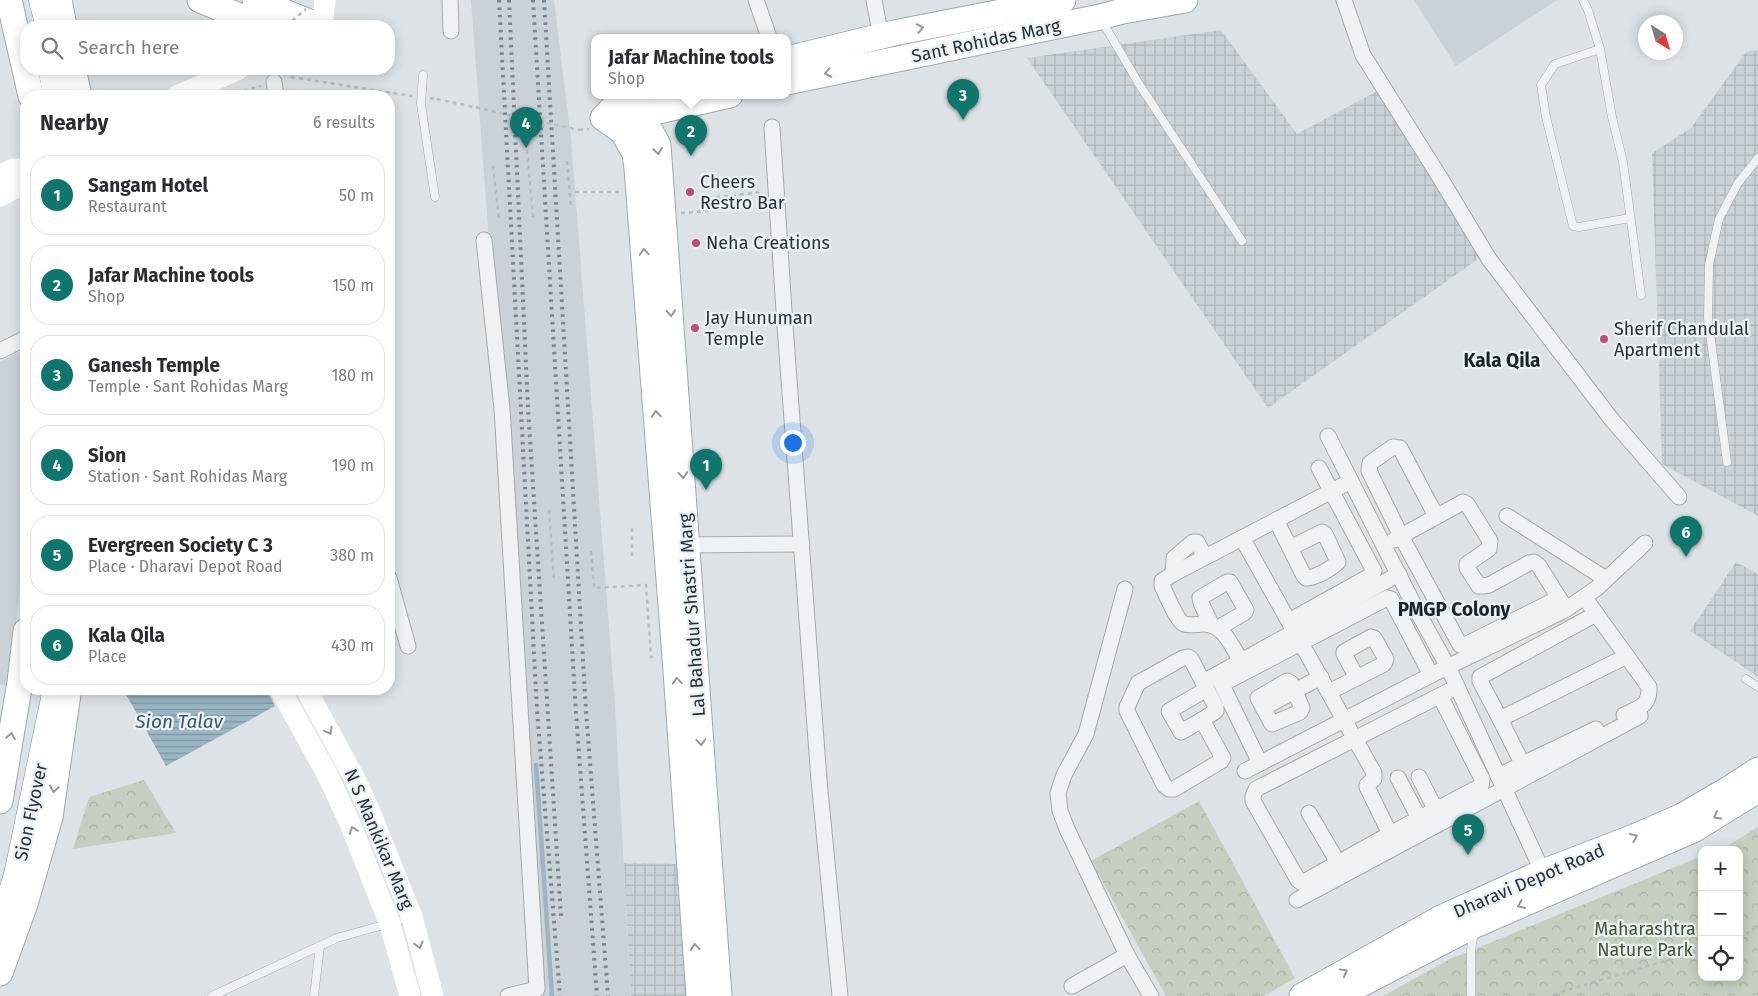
<!DOCTYPE html>
<html lang="en">
<head>
<meta charset="utf-8">
<style>
  body { margin:0; font-family:"Fira Sans",sans-serif; background:#f2f2f3; color:#2b2b33 }
  .controls { position:absolute; right:15px; bottom:15px; display:grid; overflow:hidden; border-radius:10px; box-shadow:0 2px 12px #0003 }
  .controls button { width:45px; height:45px; display:grid; place-items:center; padding:0; border:0; border-bottom:1px solid #e1e1e2; background:#fff; color:#2b2b33; font:25px sans-serif }
  .compass { position:absolute; left:1638px; top:15px; width:45px; height:45px; border-radius:50%; background:#fff; box-shadow:0 2px 12px #0003; rotate:143deg }
  .you { position:absolute; left:792px; top:442px; width:18px; height:18px; margin:-12px; border:4px solid #fff; border-radius:50%; background:#1a73e8; box-shadow:0 0 0 8px #1a73e833 }
  .badge { display:grid; place-items:center; width:32px; height:32px; border-radius:50%; background:#0f766e; color:#fff; font-size:16px; font-weight:700 }
  .pin { position:absolute; translate:-50% -41px; filter:drop-shadow(0 1px 2px #0008) }
  .pin::after { content:''; position:absolute; top:26px; width:18px; height:15px; background:inherit; clip-path:polygon(0 0,100% 0,50% 100%) }
  .popup { position:absolute; left:591px; top:34px; width:200px; height:65px; box-sizing:border-box; display:grid; place-content:center; border-radius:10px; background:#fff; filter:drop-shadow(0 1px 4px #0005); font-size:16px; white-space:nowrap; color:#7c7c81 }
  .popup b { font-size:19px; color:#2b2b33 }
  .popup::after { content:''; position:absolute; left:50%; top:100%; margin-left:-10px; border:10px solid transparent; border-top-color:#fff }
  .list { margin:0; padding:0; list-style:none }
  h2 { display:flex; justify-content:space-between; align-items:center; height:65px; margin:0; padding:0 20px; font-size:21px }
  h2 small { font-size:16px; font-weight:400; color:#7c7c81 }
  .list li { display:grid; grid-template-columns:32px 1fr auto; gap:15px; align-items:center; box-sizing:border-box; height:80px; margin:0 10px 10px; padding:0 10px; border:1px solid #e1e1e2; border-radius:20px }
  .list b { display:block; font-size:19px; white-space:nowrap }
  .list p { margin:0; font-size:16px; white-space:nowrap; color:#7c7c81 }
  .list em { font-size:16px; font-style:normal; color:#7c7c81 }
  .icon { flex:none; width:28px; height:28px; fill:none; stroke:currentColor; stroke-width:2; stroke-linecap:round; stroke-linejoin:round }
  .map { position:relative; flex:none; width:1758px; height:996px; overflow:hidden }
  .search { position:absolute; background:#fff; box-shadow:0 2px 12px #0003; left:20px; top:20px; width:375px; height:55px; display:flex; align-items:center; gap:12px; box-sizing:border-box; padding:0 18px; border-radius:20px; color:#7c7c81; font-size:19px }
  .panel { position:absolute; background:#fff; box-shadow:0 2px 12px #0003; left:20px; top:90px; width:375px; height:605px; border-radius:20px }
  .map>svg:first-child { display:block }
  .built { fill:#cbd2d7 }
  .industrial { fill:url(#industrial-grid) }
  .park { fill:url(#park-crowns) }
  .water { fill:url(#water-rules) }
  .lines { fill:none; stroke-linecap:round; stroke-linejoin:round }
  .stream { stroke:#9ab6c3; stroke-width:4.5 }
  .lane-casing { stroke:#a3aaaf; stroke-width:9 }
  .street-casing { stroke:#a3aaaf; stroke-width:17 }
  .primary-casing { stroke:#9da8b0; stroke-width:27 }
  .highway-casing { stroke:#86929b; stroke-width:29 }
  .path { stroke:#b7bcc0; stroke-width:2.5; stroke-dasharray:4 4; stroke-linecap:butt }
  .lane { stroke:#eff2f4; stroke-width:8 }
  .street { stroke:#eff2f4; stroke-width:15 }
  .secondary { stroke:#fff; stroke-width:21 }
  .primary { stroke:#fff; stroke-width:25 }
  .highway { stroke:#fff; stroke-width:28 }
  .rail { stroke:#78848e; stroke-width:4; stroke-dasharray:2.5 5; stroke-linecap:butt }
  .path-bridge { stroke:#b7bcc0; stroke-width:2.5; stroke-dasharray:4 4; stroke-linecap:butt }
  .oneway { stroke:#94989d }
  .poi-dot { fill:#c24a73; stroke:#ecf1f4; stroke-width:2 }
  .labels { text-anchor:middle; dominant-baseline:central; stroke-width:4.5; stroke-linejoin:round; paint-order:stroke }
  .street-label { font-size:18px; fill:#28323b; stroke:#ecf1f4 }
  .poi-label { font-size:18px; fill:#28323b; stroke:#ecf1f4; text-anchor:start }
  .park-label { font-size:18px; fill:#425536; stroke:#ecf1f4 }
  .neighbourhood-label { font-size:19px; font-weight:bold; fill:#1a232c; stroke:#ecf1f4 }
  .water-label { font-size:19px; font-style:italic; fill:#35586b; stroke:#ecf1f4 }
</style>
</head>
<body>
<div class="map">
<svg width="1758" height="996" viewBox="0 0 1758 996">
  <defs>
    <pattern id="industrial-grid" width="8" height="8" patternUnits="userSpaceOnUse" patternTransform="scale(1.25)"><rect width="8" height="8" fill="#cbd2d7"/><path d="M0 4h8M4 0v8" fill="none" stroke="#aeb5b9"/></pattern>
    <pattern id="park-crowns" width="20" height="18" patternUnits="userSpaceOnUse" patternTransform="scale(1.25)"><rect width="20" height="18" fill="#c6cfbf"/><path d="M2 6a3 3 0 1 1 6 0M12 15a3 3 0 1 1 6 0" fill="none" stroke="#aab2a5"/></pattern>
    <pattern id="water-rules" width="6" height="5" patternUnits="userSpaceOnUse" patternTransform="scale(1.25)"><rect width="6" height="5" fill="#9ab6c3"/><path d="M0 2.5h6" fill="none" stroke="#7e95a0"/></pattern>
  </defs>
  <rect width="100%" height="100%" fill="#dde2e6"/>
  <!-- built -->
  <g class="built">
    <path d="M471,0H554L571,139L615,704L631,996H540L521,748L500,388Z"/>
    <path d="M1414,0H1557L1456,66Z"/>
    <path d="M26,348V528L9,686L0,685V362Z"/>
  </g>
  <!-- industrial -->
  <g class="industrial">
    <path d="M1221,30L1297,134L1379,90L1488,252L1268,408L1027,58Z"/>
    <path d="M1758,50V516L1662,464L1652,153L1691,128L1746,52Z"/>
    <path d="M1736,562L1758,574V677L1690,631Z"/>
    <path d="M624,863L685,864L695,996H631Z"/>
  </g>
  <!-- park -->
  <g class="park">
    <path d="M144,780L176,833L73,849L89,797Z"/>
    <path d="M1199,801L1295,978L1264,996H1166L1091,861Z"/>
    <path d="M1758,827V996H1383L1450,959L1702,856V977H1739V850H1717L1729,845Z"/>
  </g>
  <!-- water -->
  <path class="water" d="M123,689H266L275,706L166,766Z"/>
  <g class="lines">
    <!-- stream -->
    <path class="stream" d="M536,765L552,996"/>
    <defs>
      <g id="lane">
        <path d="M1583,0L1588,10L1600,49L1612,117L1623,162L1641,295"/>
        <path d="M1102,21L1139,84L1242,241"/>
        <path d="M1600,49L1555,64L1541,85L1546,117L1573,226L1579,227L1630,218"/>
        <path d="M423,75L421,104L435,197"/>
        <path d="M1727,462L1708,318L1709,265L1719,219L1738,183L1758,158"/>
        <path d="M1746,679L1758,687"/>
        <path d="M212,996L337,938L412,917"/>
        <path d="M314,996L320,946"/>
        <path d="M1471,996V950L1474,932"/>
      </g>
      <g id="street">
        <path d="M450,0L451,31"/>
        <path d="M756,0L769,37"/>
        <path d="M874,0L881,37"/>
        <path d="M1344,0L1363,55L1439,176L1489,259L1612,420L1679,497"/>
        <path d="M274,82L276,96"/>
        <path d="M772,127L785,326L819,780L840,996"/>
        <path d="M484,240L502,409L537,989L508,996"/>
        <path d="M0,351L26,338"/>
        <path d="M1328,436L1416,609L1448,667L1546,879"/>
        <path d="M1436,516L1400,448L1393,447L1370,463L1369,471L1401,536L1460,645L1463,646L1559,598"/>
        <path d="M1507,516L1606,579"/>
        <path d="M1276,520L1304,576L1306,578C1315,578 1331,569 1338,562L1325,534L1322,532L1290,548"/>
        <path d="M1242,538L1374,773V779L1367,785V787L1390,834L1481,786L1482,779L1440,696"/>
        <path d="M1394,540L1463,502L1467,504L1490,541L1489,549L1467,564V568L1479,586H1483L1489,585L1529,563L1534,562L1539,566L1564,606"/>
        <path d="M688,545L802,544"/>
        <path d="M1173,574L1174,558L1193,542H1197L1205,557"/>
        <path d="M389,578L408,646"/>
        <path d="M1125,589L1086,734L1064,775L1058,793L1060,811L1067,829L1127,955L1151,996"/>
        <path d="M1584,597L1649,687C1650,706 1639,708 1624,715"/>
        <path d="M1289,621L1370,576L1374,571L1319,468"/>
        <path d="M1211,624L1201,603L1200,598L1227,582H1230L1246,610L1244,613L1218,628"/>
        <path d="M1188,657L1191,659L1216,707V711L1202,720L1223,758L1221,761L1174,789H1169L1164,785L1127,711V707L1138,683L1183,658Z"/>
        <path d="M1241,661C1232,647 1224,624 1204,624C1198,624 1190,626 1184,624C1176,620 1167,595 1162,586V581L1173,574L1351,481"/>
        <path d="M1218,677L1260,763"/>
        <path d="M1287,681L1291,683L1302,708L1300,712L1272,724L1258,698Z"/>
        <path d="M1203,682L1399,574"/>
        <path d="M1222,684L1387,598L1391,599L1431,675"/>
        <path d="M1329,692L1384,664L1386,659L1374,638L1371,637L1344,652V654L1357,678"/>
        <path d="M1263,708L1321,677"/>
        <path d="M1500,719L1480,681V677L1596,614"/>
        <path d="M1202,720L1181,732L1169,711L1207,689"/>
        <path d="M1523,765L1500,719L1627,656"/>
        <path d="M1245,771L1437,672L1565,610L1597,588L1645,543"/>
        <path d="M1498,776L1596,729"/>
        <path d="M1419,777L1440,818"/>
        <path d="M1398,778L1419,818"/>
        <path d="M1309,813L1343,871"/>
        <path d="M1390,834L1302,883L1298,880L1253,801V796L1256,789L1449,691"/>
        <path d="M1297,900C1411,838 1526,778 1640,716"/>
        <path d="M1072,986L1127,955"/>
      </g>
      <g id="primary">
        <path d="M9,0L31,96"/>
        <path d="M59,0L64,26"/>
        <path d="M200,0L264,26"/>
        <path d="M255,0L319,26"/>
        <path d="M787,59L894,33L1063,0"/>
        <path d="M73,69L79,96"/>
        <path d="M787,82L1100,17L1123,11L1185,0"/>
        <path d="M642,95L619,101L603,118L623,132L635,154L637,169L675,657L699,996"/>
        <path d="M619,101C639,115 647,123 658,145L719,996"/>
        <path d="M629,126L640,115L730,95"/>
        <path d="M0,801L20,682L26,631"/>
        <path d="M0,973L25,904L50,817L68,694"/>
        <path d="M1302,996L1441,918L1543,872L1634,837L1682,816L1727,790L1758,770"/>
        <path d="M1338,996L1475,925L1693,830L1758,790"/>
      </g>
      <g id="highway">
        <path d="M43,0L50,26"/>
        <path d="M52,69L58,96"/>
        <path d="M0,934L18,875L57,689"/>
      </g>
    </defs>
    <!-- lane casing -->
    <use href="#lane" class="lane-casing"/>
    <!-- street casing -->
    <use href="#street" class="street-casing"/>
    <!-- primary casing -->
    <use href="#primary" class="primary-casing"/>
    <!-- highway casing -->
    <use href="#highway" class="highway-casing"/>
    <!-- path -->
    <g class="path">
      <path d="M290,69L291,77L412,96"/>
      <path d="M236,93L261,86"/>
      <path d="M430,98L437,99"/>
      <path d="M524,118L533,217"/>
      <path d="M579,130L589,129"/>
      <path d="M567,161L571,209"/>
      <path d="M493,166L499,219"/>
      <path d="M575,192H619"/>
      <path d="M681,213L708,211V198L763,192"/>
      <path d="M549,510L554,581"/>
      <path d="M591,551L594,588L646,585L651,657H656"/>
      <path d="M632,556V528"/>
      <path d="M1739,937L1758,927"/>
      <path d="M1554,996L1564,991L1702,950"/>
    </g>
    <!-- lane -->
    <use href="#lane" class="lane"/>
    <!-- street -->
    <use href="#street" class="street"/>
    <!-- secondary -->
    <g class="secondary">
      <path d="M322,26L325,0"/>
      <path d="M177,96L239,69"/>
      <path d="M0,176L13,169L26,170"/>
      <path d="M0,196L19,186L26,177"/>
      <path d="M280,689L327,774L349,821L390,924L410,996"/>
      <path d="M306,689L356,781L370,812L412,917L433,996"/>
    </g>
    <!-- primary -->
    <use href="#primary" class="primary"/>
    <!-- highway -->
    <use href="#highway" class="highway"/>
    <!-- rail -->
    <g class="rail">
      <path d="M499,0L537,710L560,996"/>
      <path d="M509,0L528,408L561,916"/>
      <path d="M533,0L576,713L597,996"/>
      <path d="M544,0L586,711L608,996"/>
    </g>
    <!-- path-bridge -->
    <g class="path-bridge">
      <path d="M286,26L306,9"/>
      <path d="M437,99L579,130"/>
    </g>
  </g>
  <!-- one-way arrows -->
  <defs><path id="oneway-chevron" d="M-2-3.5L2.5 0L-2 3.5" fill="none" stroke-width="1.6" stroke-linecap="round" stroke-linejoin="round" transform="scale(1.25)"/></defs>
  <g class="oneway">
    <use href="#oneway-chevron" transform="translate(920 28) rotate(-12)"/>
    <use href="#oneway-chevron" transform="translate(828 73) rotate(168)"/>
    <use href="#oneway-chevron" transform="translate(658 151) rotate(81)"/>
    <use href="#oneway-chevron" transform="translate(644 252) rotate(-94)"/>
    <use href="#oneway-chevron" transform="translate(671 313) rotate(86)"/>
    <use href="#oneway-chevron" transform="translate(656 414) rotate(-94)"/>
    <use href="#oneway-chevron" transform="translate(683 475) rotate(86)"/>
    <use href="#oneway-chevron" transform="translate(677 681) rotate(-94)"/>
    <use href="#oneway-chevron" transform="translate(329 731) rotate(61)"/>
    <use href="#oneway-chevron" transform="translate(11 736) rotate(-80)"/>
    <use href="#oneway-chevron" transform="translate(701 742) rotate(86)"/>
    <use href="#oneway-chevron" transform="translate(54 789) rotate(99)"/>
    <use href="#oneway-chevron" transform="translate(1717 816) rotate(150)"/>
    <use href="#oneway-chevron" transform="translate(353 830) rotate(-111)"/>
    <use href="#oneway-chevron" transform="translate(1634 837) rotate(-23)"/>
    <use href="#oneway-chevron" transform="translate(1521 905) rotate(156)"/>
    <use href="#oneway-chevron" transform="translate(419 945) rotate(75)"/>
    <use href="#oneway-chevron" transform="translate(695 947) rotate(-95)"/>
    <use href="#oneway-chevron" transform="translate(1344 972) rotate(-29)"/>
  </g>
  <!-- markers -->
  <g class="poi-dot">
    <circle cx="690" cy="192" r="5"/>
    <circle cx="696" cy="243" r="5"/>
    <circle cx="695" cy="328" r="5"/>
    <circle cx="1604" cy="339" r="5"/>
  </g>
  <g class="labels">
    <!-- street labels -->
    <g class="street-label">
      <text transform="translate(986 41) rotate(-12)">Sant Rohidas Marg</text>
      <text transform="translate(692 615) rotate(-94)">Lal Bahadur Shastri Marg</text>
      <text transform="translate(31 812) rotate(-78)">Sion Flyover</text>
      <text transform="translate(379 839) rotate(67)">N S Mankikar Marg</text>
      <text transform="translate(1529 881) rotate(-23)">Dharavi Depot Road</text>
    </g>
    <!-- poi labels -->
    <g class="poi-label">
      <text x="700" y="182">Cheers<tspan x="700" dy="21">Restro Bar</tspan></text>
      <text x="706" y="243">Neha Creations</text>
      <text x="705" y="318">Jay Hunuman<tspan x="705" dy="21">Temple</tspan></text>
      <text x="1614" y="329">Sherif Chandulal<tspan x="1614" dy="21">Apartment</tspan></text>
    </g>
    <!-- park labels -->
    <g class="park-label">
      <text x="1645" y="929">Maharashtra<tspan x="1645" dy="21">Nature Park</tspan></text>
    </g>
    <!-- neighbourhood labels -->
    <g class="neighbourhood-label">
      <text x="1502" y="360">Kala Qila</text>
      <text x="1454" y="609">PMGP Colony</text>
    </g>
    <!-- water labels -->
    <g class="water-label">
      <text x="179" y="721">Sion Talav</text>
    </g>
  </g>
</svg>
<div class="controls">
<button>+</button>
<button>−</button>
<button><svg class="icon" aria-label="locate" viewBox="0 0 24 24"><circle cx="12" cy="12" r="6"/><path d="M12 2v4M12 18v4M2 12h4M18 12h4"/></svg></button>
</div>
<svg class="compass" viewBox="-18 -18 36 36"><path d="M0-13l5 13h-10z" fill="#e53935"/><path d="M0 13l5-13h-10z" fill="#7c7c81"/></svg>
<div class="you"></div>
<div class="pin badge" style="left:706px;top:490px">1</div>
<div class="pin badge" style="left:691px;top:156px">2</div>
<div class="popup"><b>Jafar Machine tools</b>Shop</div>
<div class="pin badge" style="left:963px;top:120px">3</div>
<div class="pin badge" style="left:526px;top:148px">4</div>
<div class="pin badge" style="left:1468px;top:855px">5</div>
<div class="pin badge" style="left:1686px;top:557px">6</div>
<div class="search"><svg class="icon" aria-label="search" viewBox="0 0 24 24"><circle cx="10" cy="10" r="6"/><path d="M15 15l6 6"/></svg>Search here</div>
<section class="panel">
<h2>Nearby<small>6 results</small></h2>
<ul class="list">
<li><span class="badge">1</span><div><b>Sangam Hotel</b><p>Restaurant</p></div><em>50 m</em></li>
<li><span class="badge">2</span><div><b>Jafar Machine tools</b><p>Shop</p></div><em>150 m</em></li>
<li><span class="badge">3</span><div><b>Ganesh Temple</b><p>Temple · Sant Rohidas Marg</p></div><em>180 m</em></li>
<li><span class="badge">4</span><div><b>Sion</b><p>Station · Sant Rohidas Marg</p></div><em>190 m</em></li>
<li><span class="badge">5</span><div><b>Evergreen Society C 3</b><p>Place · Dharavi Depot Road</p></div><em>380 m</em></li>
<li><span class="badge">6</span><div><b>Kala Qila</b><p>Place</p></div><em>430 m</em></li>
</ul>
</section>
</div>
</body>
</html>
